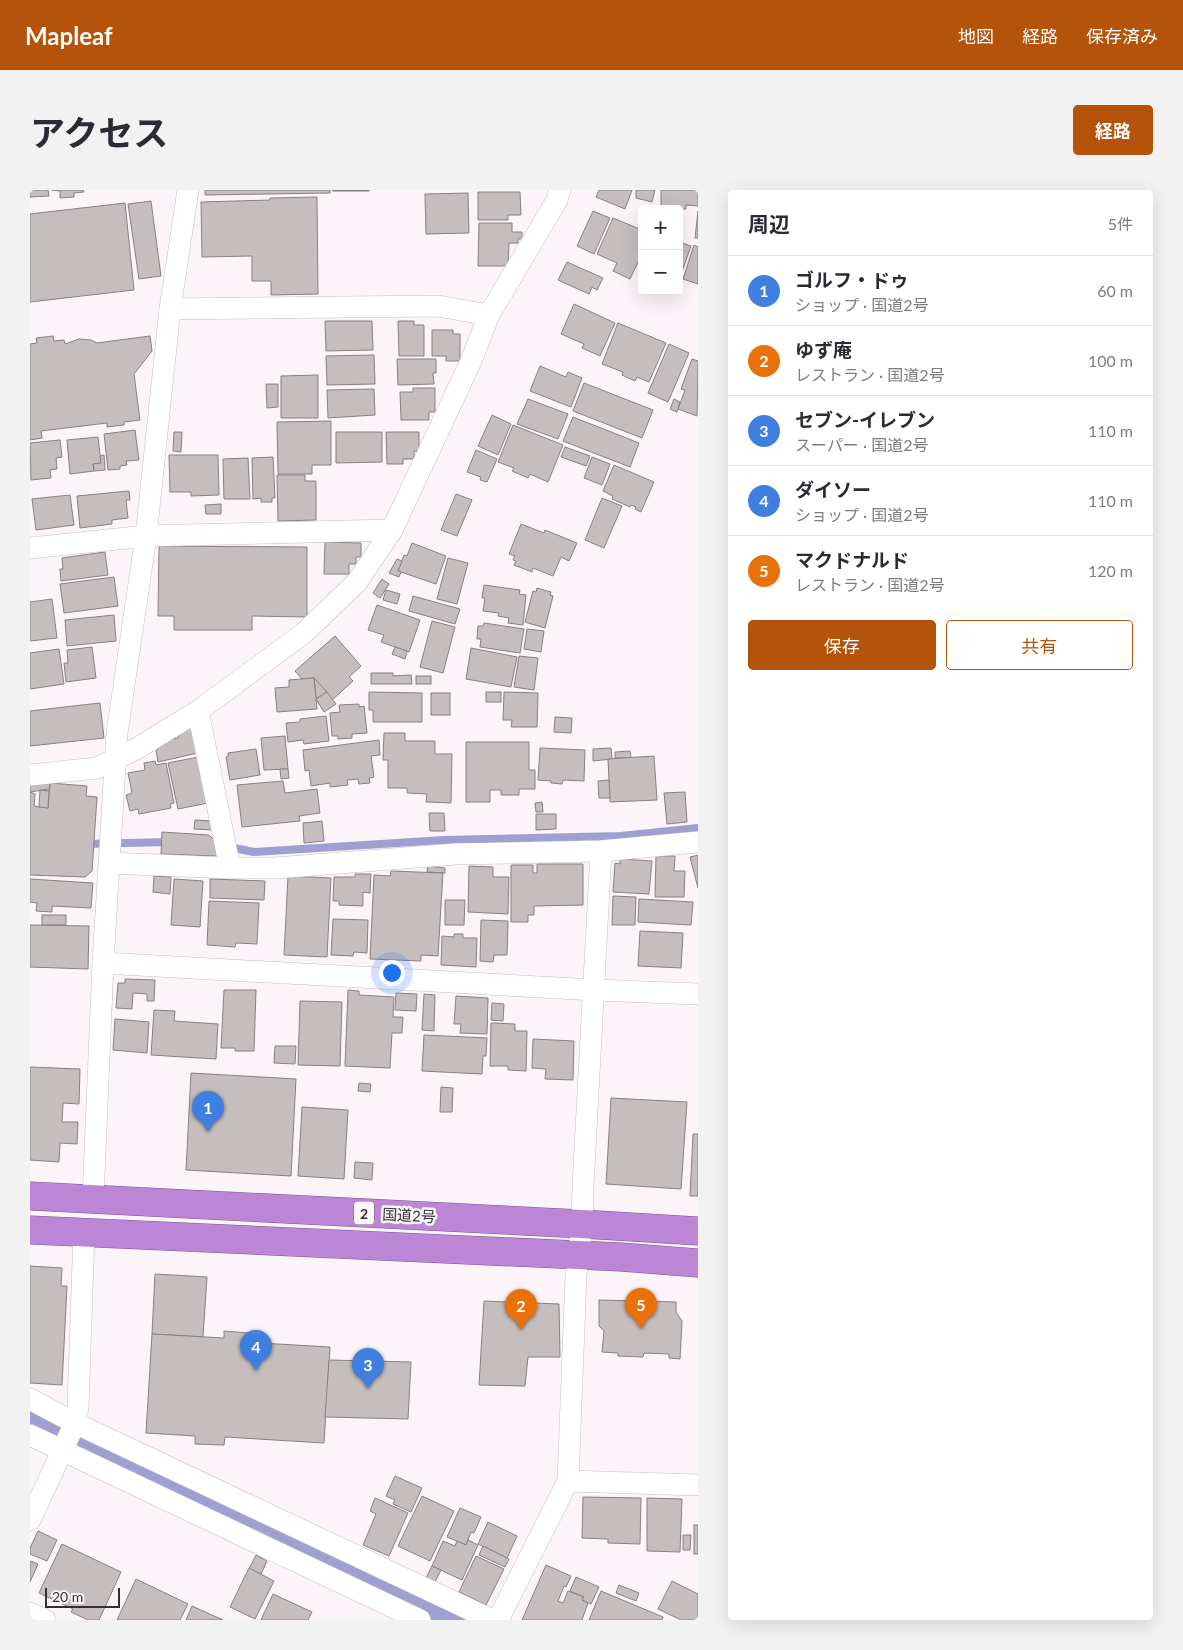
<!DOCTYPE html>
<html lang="ja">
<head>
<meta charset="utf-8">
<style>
  body { margin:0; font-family:Lato,"Noto Sans JP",sans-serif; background:#f2f2f3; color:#2b2b33 }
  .controls { position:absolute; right:15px; top:15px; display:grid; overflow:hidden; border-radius:5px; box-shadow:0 5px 20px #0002 }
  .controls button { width:45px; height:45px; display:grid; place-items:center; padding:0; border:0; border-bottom:1px solid #e1e1e2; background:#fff; color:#2b2b33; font:25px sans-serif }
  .scale { position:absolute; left:15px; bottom:12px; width:75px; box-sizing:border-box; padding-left:5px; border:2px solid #333031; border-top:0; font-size:14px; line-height:18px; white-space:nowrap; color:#333031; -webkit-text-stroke:4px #fbf4f8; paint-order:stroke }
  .you { position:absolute; left:361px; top:782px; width:18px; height:18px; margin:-12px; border:4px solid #fff; border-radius:50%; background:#1a73e8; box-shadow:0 0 0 8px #1a73e833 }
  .badge { display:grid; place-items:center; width:32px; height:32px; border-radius:50%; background:#b45309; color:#fff; font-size:16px; font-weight:700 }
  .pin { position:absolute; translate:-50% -41px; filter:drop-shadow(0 1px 2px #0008) }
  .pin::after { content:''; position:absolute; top:26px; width:18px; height:15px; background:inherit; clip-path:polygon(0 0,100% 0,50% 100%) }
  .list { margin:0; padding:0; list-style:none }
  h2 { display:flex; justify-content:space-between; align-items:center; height:65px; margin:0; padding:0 20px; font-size:21px }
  h2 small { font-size:16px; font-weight:400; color:#7c7c81 }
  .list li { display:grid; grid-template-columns:32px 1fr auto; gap:15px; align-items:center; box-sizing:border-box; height:70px; padding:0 20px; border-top:1px solid #e1e1e2 }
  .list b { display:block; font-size:19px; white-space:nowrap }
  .list p { margin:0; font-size:16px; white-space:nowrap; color:#7c7c81 }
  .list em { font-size:16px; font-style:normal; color:#7c7c81 }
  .actions { display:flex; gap:10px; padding:15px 20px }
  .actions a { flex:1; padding:11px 0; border:1px solid #b45309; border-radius:5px; text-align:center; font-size:18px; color:#b45309 }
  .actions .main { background:#b45309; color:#fff }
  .map { position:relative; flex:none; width:668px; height:1430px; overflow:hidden; border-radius:5px }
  header { display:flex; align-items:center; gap:30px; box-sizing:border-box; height:70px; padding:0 25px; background:#b45309; color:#fff }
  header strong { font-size:24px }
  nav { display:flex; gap:28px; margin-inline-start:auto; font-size:18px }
  .intro { display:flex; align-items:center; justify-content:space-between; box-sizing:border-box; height:120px; padding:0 30px }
  h1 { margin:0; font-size:35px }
  .button { padding:12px 22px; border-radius:5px; background:#b45309; color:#fff; font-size:18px; font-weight:700 }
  main { display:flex; gap:30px; padding:0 30px }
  aside { flex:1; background:#fff; border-radius:5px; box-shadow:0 5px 20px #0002 }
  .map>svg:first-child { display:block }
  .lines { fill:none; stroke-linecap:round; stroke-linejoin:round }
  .stream { stroke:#a09fd2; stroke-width:8 }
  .canal { stroke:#a09fd2; stroke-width:26 }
  .building { fill:#c6bdbe; stroke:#888081 }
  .minor-casing { stroke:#c4bec2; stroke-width:22 }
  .trunk-casing { stroke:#805496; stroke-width:29 }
  .minor { stroke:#fff; stroke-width:21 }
  .trunk { stroke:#bb86d6; stroke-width:28 }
  .labels { text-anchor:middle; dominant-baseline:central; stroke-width:5; stroke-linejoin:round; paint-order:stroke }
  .shield { fill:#fbf4f8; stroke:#6f6b6d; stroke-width:1 }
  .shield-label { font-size:14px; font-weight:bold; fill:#333031 }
  .street-label { font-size:15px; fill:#333031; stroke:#fbf4f8 }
</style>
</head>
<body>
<header>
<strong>Mapleaf</strong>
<nav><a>地図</a><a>経路</a><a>保存済み</a></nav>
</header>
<div class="intro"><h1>アクセス</h1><a class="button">経路</a></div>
<main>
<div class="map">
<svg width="668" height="1430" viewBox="0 0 668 1430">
  <rect width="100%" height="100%" fill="#fbf4f8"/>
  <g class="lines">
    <!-- stream -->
    <g class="stream">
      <path d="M54,654L140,652"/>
      <path d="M199,657L224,662L414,650L591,646L668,638"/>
    </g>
    <!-- canal -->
    <path class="canal" d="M0,1226L159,1305L423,1430"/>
  </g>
  <!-- building -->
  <g class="building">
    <path d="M0,0H18L19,6L0,7Z"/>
    <path d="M22,0H53L54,2L44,3V7L30,8V1Z"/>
    <path d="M175,0H300V3L175,5Z"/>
    <rect x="303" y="0" width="36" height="1"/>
    <path d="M569,0H602L595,19L566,7Z"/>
    <path d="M606,0H625L622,12L606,8Z"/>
    <path d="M631,0H668V16L656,15V19H631Z"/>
    <path d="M448,2H490L491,25H478V30H448Z"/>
    <path d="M438,3L439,43L396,44L395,4Z"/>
    <path d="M287,7L288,104L241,105V91H222V66L172,67L171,12L240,10V8Z"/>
    <path d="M121,11L131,86L109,89L98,14Z"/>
    <path d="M95,13L104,100L0,112V24Z"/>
    <path d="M563,21L580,28L564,64L547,56Z"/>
    <path d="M668,21V48H665Z"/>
    <path d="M583,28L612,40V64L600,89L583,81L587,73L567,64Z"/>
    <path d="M449,33H482V42H492V49H488V53H479L478,76H448Z"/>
    <path d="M649,52L661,56L649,90Z"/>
    <path d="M664,55L668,57V94L653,89Z"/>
    <path d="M537,72L573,88L567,100L562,97L559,104L528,90Z"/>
    <path d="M544,114L585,133L570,166L552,158L554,154L531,144Z"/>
    <path d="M295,131H342L343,160L296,161Z"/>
    <path d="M368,131H384V135H394V166H369Z"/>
    <path d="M588,133L636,153L619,192L607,187L605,191L592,185L593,182L572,174Z"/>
    <path d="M402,140H423V144H430V171H416V166H402Z"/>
    <path d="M23,146L24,151L34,150L35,154L49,149L61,150L67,153L120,146L122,161L104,184L110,230L94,232V235L77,237V233L11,241L12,248L0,250V154L7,153L6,148Z"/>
    <path d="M639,154L659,163L638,212L618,203Z"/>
    <path d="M344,165L345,194L297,195L296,166Z"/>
    <path d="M367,169H406V183H403L404,194L368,195Z"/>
    <path d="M662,169L668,171L667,226L648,219L655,200L651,199Z"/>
    <path d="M510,176L536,187L538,182L552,188L541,217L500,201Z"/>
    <path d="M288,185V228H251V186Z"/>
    <path d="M554,193L623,220L612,248L543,221Z"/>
    <path d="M236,194H248V217L237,218Z"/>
    <path d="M383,198H405V222H399V230H371L370,202H383Z"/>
    <path d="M344,199L345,225L298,228L297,200Z"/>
    <path d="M498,209L538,224L528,249L487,234Z"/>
    <path d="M644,209L650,212L647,222L640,219Z"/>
    <path d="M462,225L481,234L468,265L448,256Z"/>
    <path d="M543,227L609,253L600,277L533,251Z"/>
    <path d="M301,231V275H282V284H248L247,232Z"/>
    <path d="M483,235L533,255L518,292L500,284L498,288L482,281L484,278L468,272Z"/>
    <path d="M105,240L109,270L96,271L97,275L90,276V279L78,280L74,244Z"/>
    <path d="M144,242H152L151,262L143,261Z"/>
    <path d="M306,242H352V272L306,273Z"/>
    <path d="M356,242H389V261H384V269H373V274H357Z"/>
    <path d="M68,247L71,273L63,274L64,281L40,284L37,250Z"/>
    <path d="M30,250L32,267L26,268L27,279L20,280L21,288L1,290L0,253Z"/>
    <path d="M535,257L560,266L556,276L531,267Z"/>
    <path d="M446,260L467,269L457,292L450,290L451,287L437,282Z"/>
    <path d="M74,265L75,280L64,281L63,274L71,273L70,266Z"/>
    <path d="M139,265H188L189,305L161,306V302H140Z"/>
    <path d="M243,267L245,308H242V312H231V308L223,309L222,268Z"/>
    <path d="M562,267L580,274L572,295L554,288Z"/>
    <path d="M218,268L220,309H194L193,269Z"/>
    <path d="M584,275L624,292L611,322L605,319L606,317L601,315L600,317L582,309L583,306L573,301Z"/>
    <path d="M247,285H275V291H286V330L248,331Z"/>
    <path d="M99,301L100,310H96L98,328L82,330V334L50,338L47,306Z"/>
    <path d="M426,304L442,310L427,346L411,340Z"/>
    <path d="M40,305L44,335L6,340L2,309Z"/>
    <path d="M572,308L592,316L574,358L555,350Z"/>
    <path d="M191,314V324H176L175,315Z"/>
    <path d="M491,334L514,343L515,340L547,353L539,371L531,367L523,386L503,378L502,382L484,375L486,371L483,370L485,366L479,364Z"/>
    <path d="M295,352L331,353V367H326V374H319V384H294Z"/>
    <path d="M382,353L416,366L406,394L368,381L374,365L377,366Z"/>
    <path d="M129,356L277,357V427L222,426V440H144V426H128Z"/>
    <path d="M75,362L78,385L31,391L30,379H33L32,368Z"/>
    <path d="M418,368L438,373L427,414L407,409Z"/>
    <path d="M367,369L372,371L368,381L371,382L369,387L359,383Z"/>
    <path d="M84,387L88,416L34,423L30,394Z"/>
    <path d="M352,389L359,394L350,408L343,403Z"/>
    <path d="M454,395L490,400L489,404L496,405L493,435L478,433L479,428L468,426L469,423L453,421L455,408H452Z"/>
    <path d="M507,398L521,402L520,405L523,406L515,438L495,432L503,401L506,402Z"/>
    <path d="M356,400L370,404L367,414L353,410Z"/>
    <path d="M383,406L430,419L425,434L379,421Z"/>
    <path d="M22,409L27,448L0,451V412Z"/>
    <path d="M347,415L390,430L379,462L351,452L354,445L338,440Z"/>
    <path d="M84,425L86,451L37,456L35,430Z"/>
    <path d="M402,431L425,437L413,483L390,477Z"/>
    <path d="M454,433L494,439L490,463L450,457L451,449H447L448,436H453Z"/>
    <path d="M497,439L514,441L511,462L494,459Z"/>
    <path d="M305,446L331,476L319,487L323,491L302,510L284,488L272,489L265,481Z"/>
    <path d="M62,457L66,488L36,492L34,473H38L37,460Z"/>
    <path d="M365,457L377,461L375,469L362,464Z"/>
    <path d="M441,458L487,467L481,497L436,489Z"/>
    <path d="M29,459L34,494L0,499V463Z"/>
    <path d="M489,466L508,468L504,500L484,497Z"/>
    <path d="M341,483H363V486L381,485L382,494H341Z"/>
    <rect x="386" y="486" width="15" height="8"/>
    <path d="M284,488L297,502L286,509Z"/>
    <path d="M284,488L287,519L247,522L245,498L259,497V490Z"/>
    <path d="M297,502L306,514L294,522L286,509Z"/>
    <path d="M339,502L392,503V532H343V520H339Z"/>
    <rect x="456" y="502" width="15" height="10"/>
    <path d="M474,502L508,503L507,537H481L482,530H473Z"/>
    <rect x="401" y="503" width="19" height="22"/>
    <path d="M70,513L74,548L0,556V521Z"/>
    <path d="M329,514V517L334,516L337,543L322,544V548L308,549V546H302L300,523L310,522L309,515Z"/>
    <path d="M296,526L299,551L274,554L273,550L258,552L256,533L270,532V529Z"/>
    <path d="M525,527L542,528L541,543L524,542Z"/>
    <path d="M161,537L168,563L128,572L126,561L134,551L148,548L150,544Z"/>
    <path d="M354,543H375V551H405V564H422L421,613L396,612L397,604L377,603V598H358V570H353Z"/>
    <path d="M255,546L258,579L234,580L231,548Z"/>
    <path d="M349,550L350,565L341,566L344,587L339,588L340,593L329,594L328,589L317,590L318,595L300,597V593L281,596L279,580L275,581L273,560Z"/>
    <path d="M436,552H499V580H505V599H489V605H471V600H460V612H436Z"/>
    <path d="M510,558L555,560L554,591L533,590L532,594L521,593V591L508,590Z"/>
    <path d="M581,558L582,569L563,571V559Z"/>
    <path d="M226,559L230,585L200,590L196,567L198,566V563Z"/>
    <path d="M600,561L601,568H585V562Z"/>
    <path d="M624,566L627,610L580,612L578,569Z"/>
    <path d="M168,567L178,613L148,619L138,573Z"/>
    <path d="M125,571L126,575L136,573L144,613L140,614L141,618L109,624L108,619L100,621L96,605L102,603L98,583L115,580L114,573Z"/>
    <path d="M250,579H258L259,588L251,589Z"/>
    <path d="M579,590L580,608H569L568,591Z"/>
    <path d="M253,591L255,603L287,599L290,623L269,626L270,631L212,637L207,595Z"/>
    <path d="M20,593L57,596L56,606L67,607L62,681L55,687L0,685V602L5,604L4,616L18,618Z"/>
    <path d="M20,593L19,599L0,602V595Z"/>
    <path d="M10,600L19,601L18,618L9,617Z"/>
    <path d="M655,602L657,632L637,634L634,603Z"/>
    <path d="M512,612L513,622H506L505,613Z"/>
    <path d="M399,623H414L415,641H400Z"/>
    <path d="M506,624H526V639L506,640Z"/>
    <path d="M165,630L183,631V640L164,639Z"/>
    <path d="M292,631L294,651L274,653L273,633Z"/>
    <path d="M132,642L179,645L184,650L187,666L131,664Z"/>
    <path d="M668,665V698L660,667Z"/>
    <path d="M626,666H645L644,681H655L654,707H625Z"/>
    <path d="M590,669L622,671L619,704L583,702L585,673L590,674Z"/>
    <path d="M507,674H553V715L504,716V725H498V732H481V675H503V683H507Z"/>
    <path d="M398,676L415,678V683L397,682Z"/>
    <path d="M439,676L463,677V687H479L478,724L438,722Z"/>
    <path d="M361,681L413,683L408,766L391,765V771L340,769L344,685L360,686Z"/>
    <path d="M325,684H341L340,703L333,702V716L309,715V711H303L304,687H325Z"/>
    <path d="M124,686L141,687L140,704L123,702Z"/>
    <path d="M258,686L301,688L297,767L254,765Z"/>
    <path d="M0,689L63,693L61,718L22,716V722L6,721L7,713L0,712Z"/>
    <path d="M144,689L173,691L170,737L141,735Z"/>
    <path d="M180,689L235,691L234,710L180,708Z"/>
    <path d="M583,706L606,707L605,735H582Z"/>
    <path d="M609,709L663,712L661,735L608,732Z"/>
    <path d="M415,710H435L434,735H415Z"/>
    <path d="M179,711L229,713L227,754L206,753L205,757L177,755Z"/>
    <rect x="12" y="725" width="24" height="10"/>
    <path d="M303,729L338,730L337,763L324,762L323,766L301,765Z"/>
    <path d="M451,730L478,731L477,765H464L463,772L450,771Z"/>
    <path d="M0,735L59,736L58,779L0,777Z"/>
    <path d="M610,741L653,743L651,778L608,776Z"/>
    <path d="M424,744H433V748H447L446,777L411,775L412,746L424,747Z"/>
    <path d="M95,789L125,790L124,811H117V804L103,803L102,819L86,818L88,793H95Z"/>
    <path d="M194,800H226L224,861H205V858H191Z"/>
    <path d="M318,800L329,801V805L364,807L363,827H373L372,843H362L360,878L315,876Z"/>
    <path d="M366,803L387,804L386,821L365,820Z"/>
    <path d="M394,804L405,805L404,841L392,840Z"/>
    <path d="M426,806L458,808L457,844L430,843L431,834H424Z"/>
    <path d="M270,811L312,812L310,876L268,875Z"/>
    <path d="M462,813L474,814L473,831L461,830Z"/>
    <path d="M124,820L145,821L144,831L188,834L186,869L121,865Z"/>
    <path d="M85,829L119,832L117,863L83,860Z"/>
    <path d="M461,833L485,834V841H497L496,881L478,880V876H460Z"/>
    <path d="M394,845L457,848L456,866H453L452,884L392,881Z"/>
    <path d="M503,849L544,851L543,890L515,889L516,879L502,878Z"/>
    <path d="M245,856H266L265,874L244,873Z"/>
    <path d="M0,877L50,879L49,914L33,913L32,932H48L47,954L30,953L29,972L0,970Z"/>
    <path d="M161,883L266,889L261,986L156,980Z"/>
    <path d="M329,893L341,894L340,902L328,901Z"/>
    <path d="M411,897L423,898L422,922H410Z"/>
    <path d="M581,908L657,912L651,999L576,994Z"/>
    <path d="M272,917L318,920L314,989L268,986Z"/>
    <path d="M663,944H668V1006H660Z"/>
    <path d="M325,972L343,973L342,990L324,988Z"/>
    <path d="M0,1076L32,1078L31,1096H37L32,1195L0,1193Z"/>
    <path d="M125,1084L177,1087L173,1147L122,1144Z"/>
    <path d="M569,1110L646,1112V1122L652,1131L650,1169L639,1168V1164L614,1163L613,1167L588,1166V1163L572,1162L574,1141L569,1136Z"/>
    <path d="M454,1111L529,1114L530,1167H498L495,1196L449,1195Z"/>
    <path d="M194,1141L231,1144L230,1153L300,1157L294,1253L195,1247L194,1255L165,1254V1246L116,1243L122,1144L194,1148Z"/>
    <path d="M299,1170L381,1172L378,1229L295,1227Z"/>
    <path d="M365,1286L392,1298L381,1322L363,1314L365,1310L356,1306Z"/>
    <path d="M392,1306L424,1321L400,1371L368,1356Z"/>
    <path d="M553,1307L611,1308L610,1354L578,1353V1349L552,1348Z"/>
    <path d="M345,1308L378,1323L359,1366L333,1355L346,1324L340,1321Z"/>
    <path d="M617,1308L652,1309L650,1362L617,1361Z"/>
    <path d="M430,1318L451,1327L444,1343L441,1342L436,1355L417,1347Z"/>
    <path d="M458,1332L487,1346L477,1368L448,1354Z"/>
    <rect x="664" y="1335" width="4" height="29"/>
    <path d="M8,1341L27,1350L17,1371L0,1364V1358Z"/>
    <path d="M653,1345H661L660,1360H653Z"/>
    <path d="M438,1350L448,1355L432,1390L402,1376L413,1351L425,1356L427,1351L436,1355Z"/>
    <path d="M32,1354L91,1382L69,1430H58L41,1422L43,1419L9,1403Z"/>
    <path d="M453,1356L479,1369L475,1377L449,1365Z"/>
    <path d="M226,1365L237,1371L231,1384L219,1379Z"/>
    <path d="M446,1366L474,1379L456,1415L429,1402Z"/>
    <path d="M1,1371L8,1374L0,1392V1373Z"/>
    <path d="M516,1375L541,1386L536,1397L534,1396L528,1411L533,1413L538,1401L554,1407L552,1410L558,1413L552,1430H492Z"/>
    <path d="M402,1376L411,1380L404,1394L395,1390Z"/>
    <path d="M219,1378L244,1391L225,1429L200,1417Z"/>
    <path d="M546,1387L569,1397L561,1414L552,1410L554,1407L540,1401Z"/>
    <path d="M106,1389L158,1414L150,1430H87Z"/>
    <path d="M642,1391L668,1404V1430H651L628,1419Z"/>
    <path d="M589,1395L609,1403L606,1411L586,1403Z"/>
    <path d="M571,1401L633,1427L632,1430H559Z"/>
    <path d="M243,1404L282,1422L278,1430H231Z"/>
    <path d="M162,1416L193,1430H156Z"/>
  </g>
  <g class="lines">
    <defs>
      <g id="minor">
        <path d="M140,119L408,116L459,125"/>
        <path d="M0,358L116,346L362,340"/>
        <path d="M168,521L200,678"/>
        <path d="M0,585L67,578L106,559L168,521L274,443L327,392L362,340L441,171L459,125L527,10L530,0"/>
        <path d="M80,673L200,678H245L426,664L571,661L668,652"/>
        <path d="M73,773L565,800L668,804"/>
        <path d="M63,1009L73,773L87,543L116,346L140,119L158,0"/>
        <path d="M0,1209L45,1233L462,1430"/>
        <path d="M0,1245L390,1430"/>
        <path d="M538,1291L668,1295"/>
        <path d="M0,1330L45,1233L48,1217L54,1043"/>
        <path d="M0,1423L15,1430"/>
        <path d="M468,1430L538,1291L546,1085L552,1034L553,996L571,661"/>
      </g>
      <g id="trunk">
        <path d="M0,1006L552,1034L668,1041"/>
        <path d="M0,1040L591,1067L668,1073"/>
      </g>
    </defs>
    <!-- minor casing -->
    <use href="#minor" class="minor-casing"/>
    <!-- trunk casing -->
    <use href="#trunk" class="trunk-casing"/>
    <!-- minor -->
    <use href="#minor" class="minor"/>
    <!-- trunk -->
    <use href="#trunk" class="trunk"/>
  </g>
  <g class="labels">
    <!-- shield labels -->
    <rect class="shield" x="324" y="1011.5" width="20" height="23" rx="4"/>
    <g class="shield-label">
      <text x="334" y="1023">2</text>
    </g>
    <!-- street labels -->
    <g class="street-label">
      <text transform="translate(379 1025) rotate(3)">国道2号</text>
    </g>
  </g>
</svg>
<div class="controls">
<button>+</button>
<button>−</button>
</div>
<div class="scale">20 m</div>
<div class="you"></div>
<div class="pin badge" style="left:178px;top:942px;background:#3f7fe0">1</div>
<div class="pin badge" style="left:491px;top:1140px;background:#e8710a">2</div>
<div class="pin badge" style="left:338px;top:1199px;background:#3f7fe0">3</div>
<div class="pin badge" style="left:226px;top:1181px;background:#3f7fe0">4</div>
<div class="pin badge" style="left:611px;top:1139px;background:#e8710a">5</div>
</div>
<aside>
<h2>周辺<small>5件</small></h2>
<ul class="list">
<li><span class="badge" style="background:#3f7fe0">1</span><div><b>ゴルフ・ドゥ</b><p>ショップ · 国道2号</p></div><em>60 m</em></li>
<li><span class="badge" style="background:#e8710a">2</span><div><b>ゆず庵</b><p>レストラン · 国道2号</p></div><em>100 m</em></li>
<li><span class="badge" style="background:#3f7fe0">3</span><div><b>セブン-イレブン</b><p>スーパー · 国道2号</p></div><em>110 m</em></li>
<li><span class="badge" style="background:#3f7fe0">4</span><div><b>ダイソー</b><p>ショップ · 国道2号</p></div><em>110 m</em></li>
<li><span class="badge" style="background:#e8710a">5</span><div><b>マクドナルド</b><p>レストラン · 国道2号</p></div><em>120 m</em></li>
</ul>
<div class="actions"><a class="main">保存</a><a>共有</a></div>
</aside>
</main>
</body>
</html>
